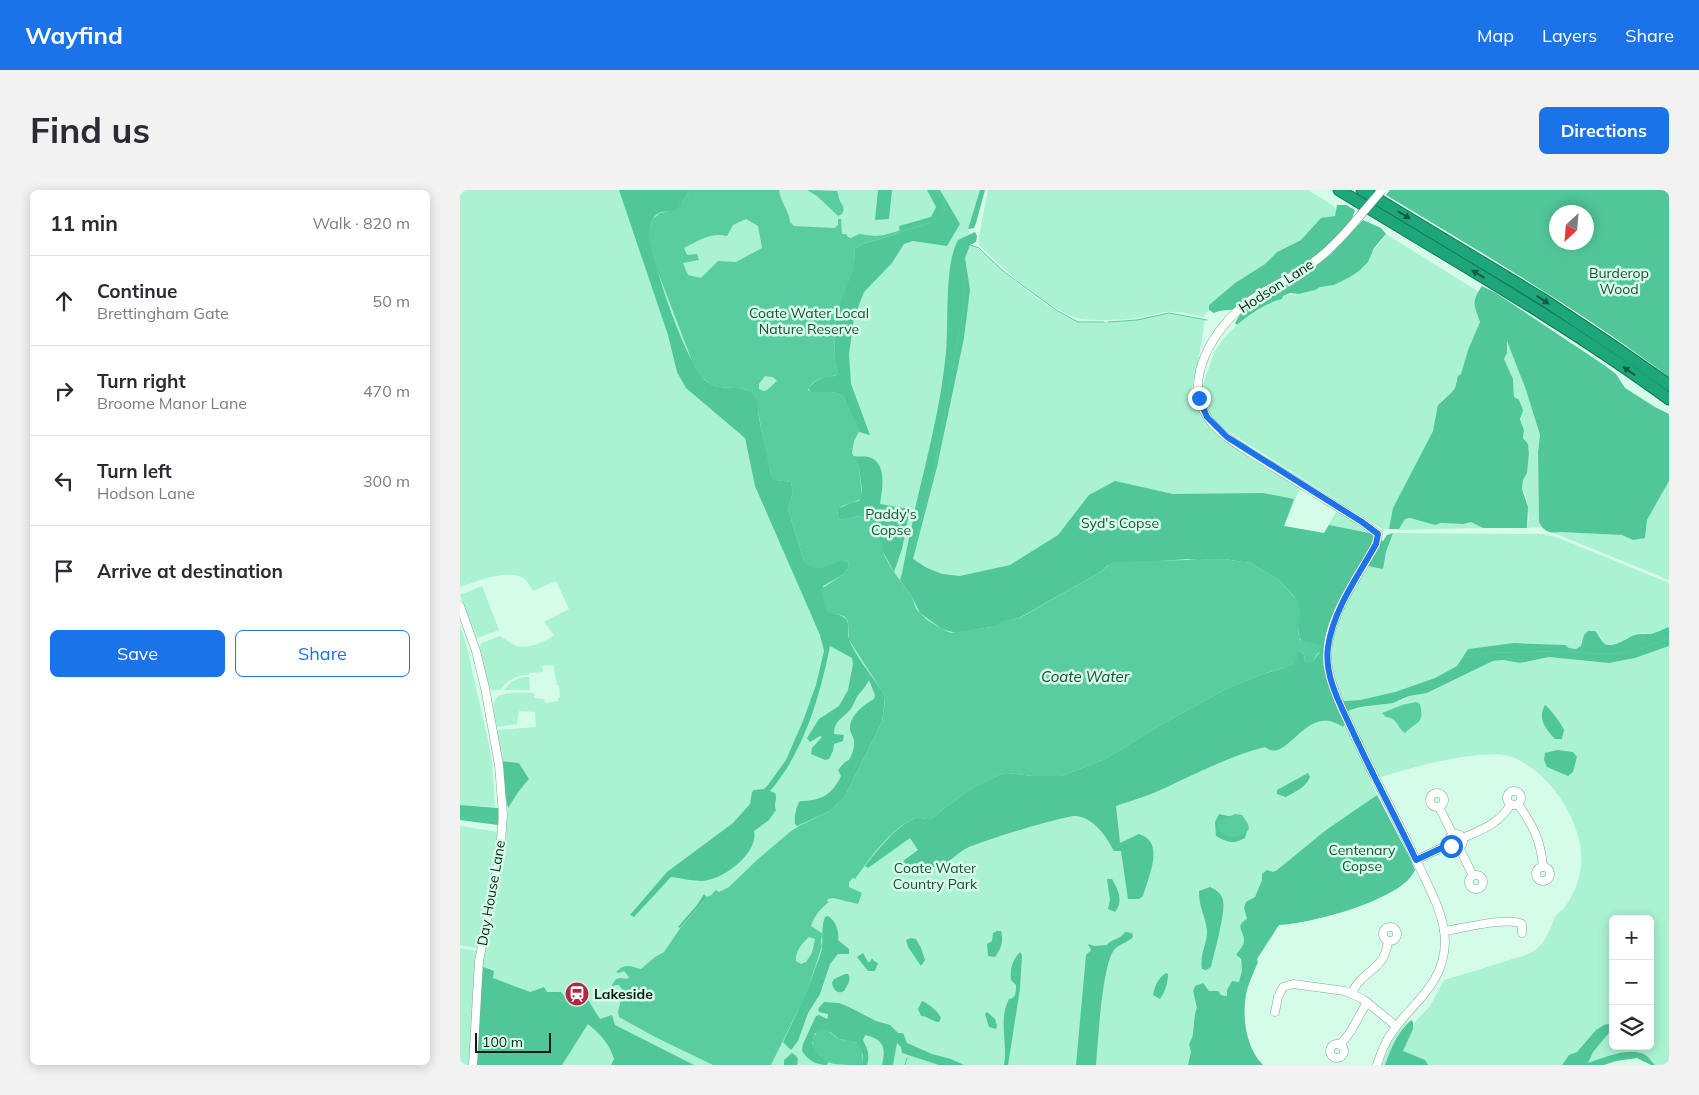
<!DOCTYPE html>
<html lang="en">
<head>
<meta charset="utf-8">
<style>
  body { margin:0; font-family:Mulish,sans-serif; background:#f2f2f3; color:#2b2b33 }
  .controls { position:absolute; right:15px; bottom:15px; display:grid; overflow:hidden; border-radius:8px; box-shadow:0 2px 12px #0003 }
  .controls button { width:45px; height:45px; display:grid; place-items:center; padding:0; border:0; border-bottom:1px solid #e1e1e2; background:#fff; color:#2b2b33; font:25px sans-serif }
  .compass { position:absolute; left:1089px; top:15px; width:45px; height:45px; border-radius:50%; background:#fff; box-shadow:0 2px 12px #0003; rotate:206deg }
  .scale { position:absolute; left:15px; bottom:12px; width:76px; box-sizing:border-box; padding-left:5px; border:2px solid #0d1c16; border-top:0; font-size:14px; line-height:18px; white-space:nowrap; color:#0d1c16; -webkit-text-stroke:4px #d5fce9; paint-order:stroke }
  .stop { position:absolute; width:15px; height:15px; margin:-11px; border:4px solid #1a73e8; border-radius:50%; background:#fff }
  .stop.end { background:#1a73e8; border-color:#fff; box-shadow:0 1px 5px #0008 }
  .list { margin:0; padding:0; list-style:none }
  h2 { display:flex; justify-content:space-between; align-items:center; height:65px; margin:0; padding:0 20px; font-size:21px }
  h2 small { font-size:16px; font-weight:400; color:#7c7c81 }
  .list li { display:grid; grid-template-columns:32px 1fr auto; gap:15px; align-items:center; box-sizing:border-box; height:90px; padding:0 20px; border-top:1px solid #e1e1e2 }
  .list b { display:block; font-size:19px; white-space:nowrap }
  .list p { margin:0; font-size:16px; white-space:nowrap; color:#7c7c81 }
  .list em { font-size:16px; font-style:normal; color:#7c7c81 }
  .actions { display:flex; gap:10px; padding:15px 20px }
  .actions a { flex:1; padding:11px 0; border:1px solid #1a73e8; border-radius:8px; text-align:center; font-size:18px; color:#1a73e8 }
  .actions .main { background:#1a73e8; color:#fff }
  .icon { flex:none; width:28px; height:28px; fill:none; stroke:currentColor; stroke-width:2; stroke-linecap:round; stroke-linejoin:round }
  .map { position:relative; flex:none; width:1209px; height:875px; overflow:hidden; border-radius:8px }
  header { display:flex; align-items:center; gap:30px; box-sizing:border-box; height:70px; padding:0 25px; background:#1a73e8; color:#fff }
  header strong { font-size:24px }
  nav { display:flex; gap:28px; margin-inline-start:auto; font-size:18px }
  .intro { display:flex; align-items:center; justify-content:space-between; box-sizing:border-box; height:120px; padding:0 30px }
  h1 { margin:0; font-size:35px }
  .button { padding:12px 22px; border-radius:8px; background:#1a73e8; color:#fff; font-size:18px; font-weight:700 }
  main { display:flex; gap:30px; padding:0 30px }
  aside { flex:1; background:#fff; border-radius:8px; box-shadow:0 2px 12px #0003 }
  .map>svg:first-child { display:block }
  .green { fill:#aaf2d1; fill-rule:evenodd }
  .forest { fill:#51c699; fill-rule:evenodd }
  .water { fill:#59cda0; fill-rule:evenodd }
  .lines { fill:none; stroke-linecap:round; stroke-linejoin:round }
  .stream { stroke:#59cda0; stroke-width:1 }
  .minor-casing { stroke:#82a796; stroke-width:9 }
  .highway-casing { stroke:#177657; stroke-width:13 }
  .minor { stroke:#fff; stroke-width:8 }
  .highway { stroke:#1ca67a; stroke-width:11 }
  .minor-bridge-casing { stroke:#82a796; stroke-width:9; stroke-linecap:butt }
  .minor-bridge { stroke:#fff; stroke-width:8 }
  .oneway { fill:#145a43 }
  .route { stroke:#1a73e8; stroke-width:6 }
  .labels { text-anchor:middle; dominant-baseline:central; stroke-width:5; stroke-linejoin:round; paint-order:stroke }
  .park-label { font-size:14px; fill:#1f4f3c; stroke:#d5fce9 }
  .street-label { font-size:14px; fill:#0d1c16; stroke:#d5fce9 }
  .poi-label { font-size:14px; font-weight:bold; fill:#0d1c16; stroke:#d5fce9; text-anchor:start }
  .water-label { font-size:15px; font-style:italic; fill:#1a4b38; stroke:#d5fce9 }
</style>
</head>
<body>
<header>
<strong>Wayfind</strong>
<nav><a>Map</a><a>Layers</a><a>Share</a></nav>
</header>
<div class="intro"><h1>Find us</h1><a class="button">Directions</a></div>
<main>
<aside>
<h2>11 min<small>Walk · 820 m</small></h2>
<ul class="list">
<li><svg class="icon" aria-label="ahead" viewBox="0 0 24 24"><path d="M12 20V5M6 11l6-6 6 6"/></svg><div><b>Continue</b><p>Brettingham Gate</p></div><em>50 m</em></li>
<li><svg class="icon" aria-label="right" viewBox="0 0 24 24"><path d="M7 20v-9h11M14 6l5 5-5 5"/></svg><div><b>Turn right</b><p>Broome Manor Lane</p></div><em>470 m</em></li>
<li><svg class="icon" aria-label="left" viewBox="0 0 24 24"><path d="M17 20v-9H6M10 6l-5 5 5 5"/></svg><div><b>Turn left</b><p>Hodson Lane</p></div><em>300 m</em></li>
<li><svg class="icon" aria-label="arrive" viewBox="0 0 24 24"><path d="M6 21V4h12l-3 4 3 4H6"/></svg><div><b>Arrive at destination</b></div></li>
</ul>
<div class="actions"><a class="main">Save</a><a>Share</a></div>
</aside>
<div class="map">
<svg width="1209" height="875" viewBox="0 0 1209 875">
  <rect width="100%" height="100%" fill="#d5fce9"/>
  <!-- green -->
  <g class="green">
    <path d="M0,0H520L508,39L510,45V55C524,60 532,71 543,81C561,97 601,129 624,133L666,131L709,123L745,130L736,185L728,210L736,214L752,238L840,298L824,336L864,343L876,322L880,324L882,322L913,344L915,348L876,426L865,463L883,526L890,520L941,511L949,506L968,503L1033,471L1043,470L1060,473L1089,467L1149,473L1175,468L1209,456V875H1195L1186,866L1124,875H935L939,860L955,832L970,816L984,790C1004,784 1025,778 1046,771C1055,768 1066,766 1074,761C1085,754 1090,740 1094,729C1095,725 1101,721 1104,718C1111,709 1116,698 1119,687C1132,643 1091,578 1048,566C1020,558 938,580 910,591L917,605L866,640L816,681L802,690L795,707L784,718L787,729L781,734C779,742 784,743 784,750C784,755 779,760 776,765C785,773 782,782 779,792H772L767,800L768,806L749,802L734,805L738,818C733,825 734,835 733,843C733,847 730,851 729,855L731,861L728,875H15L21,776L44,666L48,618L59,601L69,589L59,573L42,571L37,540L76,537L75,522L59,521L57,534L37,537C25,498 45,503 74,503V508L84,509L85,513L98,511V508H100L99,495H97L93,475L82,476L83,482L69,483V485C55,485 49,490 40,500H32L28,498L19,456L22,453L40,446C45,449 51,454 57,456C68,459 86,452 94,445L84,432L109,419L96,391L73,401C70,396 68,391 63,388C48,378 16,392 0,397ZM1153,729H1190V856H1153Z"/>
    <path d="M528,0H848L874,16L877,22L875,26L870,27H867L856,33L848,44L841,50L817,62L805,74L775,93L749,115V120L743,127C731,124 718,121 705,122C693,124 681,128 668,129C653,130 637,131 622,129C591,124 543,78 520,56L518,52Z"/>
    <path d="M926,44L1019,102C1012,115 1015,119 1020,132L1008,160L1001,184L996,191L995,198L992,202L981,211L973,241L938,309L929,339H922L761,237L752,229L745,220L741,200L755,161L764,148L786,126L813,111L822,109L823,106C829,104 833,105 839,104C846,103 854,99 861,96C865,95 869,96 873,95C886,93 920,56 926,44Z"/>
    <path d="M1047,150L1066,200L1080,245L1078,262L1079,332L1081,337L1067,338L1069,328L1066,305L1062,299L1063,290L1067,283L1069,264L1068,254L1063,248L1064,240L1054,207L1053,189L1044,169L1047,163Z"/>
    <path d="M1209,291V390L1094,343L1100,342L1162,345L1185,348L1187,330Z"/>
    <path d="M950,328L975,335L981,333L1004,334L1011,332L1023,338L935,340L939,339L945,329Z"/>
    <path d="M933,343L1084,344L1099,348L1209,393V437L1189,444L1182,443L1172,446L1161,453H1156L1150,455H1146L1143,452L1139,444L1121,451V456L1116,459L1109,458L1105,455L1055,453L1008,459L997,476L975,488L935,502L900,510L884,511C851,465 884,418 907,376L923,379L926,362Z"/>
    <path d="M22,396L39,440L17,448L0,405Z"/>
    <path d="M0,435L7,458L29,555L32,573L35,617L0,615Z"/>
    <path d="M62,487H69L70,500H44L51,492Z"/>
    <path d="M0,636L39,642L33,684L17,758L0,755Z"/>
    <path d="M0,758L16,761L9,875H0Z"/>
    <path d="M950,827L938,849L930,875H922L930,853Z"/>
  </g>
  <!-- forest -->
  <g class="forest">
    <path d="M159,0H230C226,5 221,16 218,19C209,25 196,15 191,35C184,57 228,178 246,191C262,204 284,191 295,206C299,212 298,222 299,228C302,244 306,258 309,273C310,277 310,281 311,284C313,287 315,288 316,290L331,292L333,302L328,319L344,371L383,370L388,372L389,377L384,384L363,396L376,424C396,430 384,439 390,452C396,466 413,488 423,502L425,508L422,532L384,608L368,622L337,636L335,634C334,628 336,616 340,611C361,611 372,605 381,586L378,580L385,572L389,570C392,565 395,556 394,551C394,547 391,544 390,540C389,526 403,515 414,509L415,505L409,490C406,496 404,498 400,503C396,506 395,513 392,517C385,528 374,529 374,544L384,545L383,551L374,554L373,561L369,569L365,570L351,564L352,558L362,547L360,546L350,552L347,548L359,529L379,516L388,500L393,474L392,468L370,456C360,506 344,562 310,601L315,603C318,609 313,614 316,620L309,630L294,641C299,663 263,690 242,691C232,691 221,688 211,687L174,727L170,725L207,682L273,633L290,614L292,602L294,600L304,599L308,595L326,570L343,531L356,495L364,461L360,445L295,296L285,248L226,198L217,182L208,145Z"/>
    <path d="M418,0H432L429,29L415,30Z"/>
    <path d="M467,0H480L500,34L487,56L453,51L444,54L432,73L404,102L394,128L389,164L391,194L410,245L399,242V240L383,206L373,202H350L349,198C356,189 364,186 375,186L378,182L375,171L374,140L379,115L394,74L395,59L403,54L440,43L439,36L471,27L476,17Z"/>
    <path d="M520,0H525L516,33L514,38L508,39Z"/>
    <path d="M930,0H1209V187C1119,119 1022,63 926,5ZM1096,22H1126V52H1096Z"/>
    <path d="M877,15H886L895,20C893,25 892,30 889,34C861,72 815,94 776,119C768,121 762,119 754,123L749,120V115L775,93L805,74L817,62L841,50L861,28L875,26Z"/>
    <path d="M903,30L921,38L926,44L914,58L908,72L899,81L890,87L874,95L860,97L855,100L839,104L830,103L823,106L822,109C807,112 788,125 777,135L775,133L782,121L793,112L838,87L870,65Z"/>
    <path d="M515,42L517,46L516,52L510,55L505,68L510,100L504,148L477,277L453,369L467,378L482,384L500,386L550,375L598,345L629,305L655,291L713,304L803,303L834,309L824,336L864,343L869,335L909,343L913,344L915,348L923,351L927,345L933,343L926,362L923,379L907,376C884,417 851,466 884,511L900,510L935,502L975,488L997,476L1008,459L1054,453L1105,455L1109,458L1116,459L1121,456L1124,445L1128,441H1135C1139,444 1142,455 1148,455C1155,456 1165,450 1170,447C1177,443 1183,444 1190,444C1196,443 1203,439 1209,437V456L1175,468L1149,473L1089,467L1060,473L1043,470L1033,471L967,503L949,506L933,513L901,517L890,520L883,526L885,533L883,537C845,511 828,576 805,557C770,566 739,582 707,597C691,605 673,610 656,616L660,653L679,644C706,652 688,687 683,706L679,709H668L661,661H654C646,646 635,629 617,626C608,624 518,652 507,658C497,663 490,673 478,676C468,679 458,678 449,682L443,671L458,660L450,648L408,678L405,676C420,658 435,636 458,627L465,629H472L482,620L514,597L537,586L546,583L573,586H602L645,569L704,533L766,499L803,484L824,478L838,460L844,465L845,472H852L860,462L842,451L839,447L835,407L818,389L790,373L764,369L739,370L727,369L648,375L642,381L559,428L541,432L537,436L496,443L482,439L460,423L452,407L440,390C443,382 443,376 445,368C448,352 452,336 455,319C467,267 481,216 486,162C489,132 484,75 498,50Z"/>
    <path d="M1022,96L1036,103L1144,175L1156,184L1165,198L1195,217L1209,224V291L1187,330L1185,348L1173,350L1162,345L1100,342C1090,344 1083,341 1079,332L1078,262L1080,245L1066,200L1047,151V163L1044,169L1053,189L1054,207L1059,210L1063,220L1060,229L1064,240L1063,248L1068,254L1069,264L1067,283L1063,290L1062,299L1068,317L1067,338H1023L1011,332L1004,334L981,333L975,335L950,328L945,329L939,339H929L933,318L973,241L978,215L992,202L995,198L998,186L1001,184L1008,160L1020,132C1014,115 1011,112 1022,96Z"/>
    <path d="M393,266C398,267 405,266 409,267C428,273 422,301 420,314L450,319L442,359L434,382L422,360L413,331L399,326L381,330L377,327L378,319L390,313L399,311L402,301L399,277Z"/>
    <path d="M1085,515C1089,517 1103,536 1104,540C1104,542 1102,546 1102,549H1095C1086,539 1077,529 1085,515Z"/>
    <path d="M1097,560L1113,562L1117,567L1113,582L1108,586L1087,577L1084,570L1085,563Z"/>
    <path d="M42,571L59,573L69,589L59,601L48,618L46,608Z"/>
    <path d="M848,583L850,587C846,597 835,602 826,607L817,604V600Z"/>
    <path d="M917,605L950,668L955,680C943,710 849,734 819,735L797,769L798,772C794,782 788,794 786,805C782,828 786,858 803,875H728L731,861L729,855C730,851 733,847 733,843C734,836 734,823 737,818L733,801L735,796L743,793L749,801H758L761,805L767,806V800L772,791L779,792L782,780L781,769L776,765C779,760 784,756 784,750C784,741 774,736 787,729L784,718L786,712L795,707L802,690V684L807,680L813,682L817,680L866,640Z"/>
    <path d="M0,615L38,618V635L0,630Z"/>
    <path d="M759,624L768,626L780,627L788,638L785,648C773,655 767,652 756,646L755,632Z"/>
    <path d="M647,689H652C658,699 664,712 655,722L648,719L650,710Z"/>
    <path d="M750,697C756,700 762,703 763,711C766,721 754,764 751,777L746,780L742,779C739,764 748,753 747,740C745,725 739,718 739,701Z"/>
    <path d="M244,704L247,707L220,738L218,737L237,715Z"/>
    <path d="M368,726C375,730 380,742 378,750L389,759V764H378L370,774L360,804L348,823L338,851L331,860L323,852C335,827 347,803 356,776C358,771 361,764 362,758C363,748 361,737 365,727Z"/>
    <path d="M537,741H541C544,751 541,759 535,767L528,766L527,754L532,751L533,743Z"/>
    <path d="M665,742L672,743L673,747C667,753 659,754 654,760C642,775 638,853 636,875H616L626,765L631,760L628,754L634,756L647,755C652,748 660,750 665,742Z"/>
    <path d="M451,748L456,749L461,758L465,770L461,776L448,757L446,750Z"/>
    <path d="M560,762L562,765L560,799L548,875H544C548,853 538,830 549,809C556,808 556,802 556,795L551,790C550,778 552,771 560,762Z"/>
    <path d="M403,763L408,772H410L412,768L414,771L418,773L415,781H408L397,767Z"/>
    <path d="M21,776L34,781L33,788L70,802L84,797L87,802H101L109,812L114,809L119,816L128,810L140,829L152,825L155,835L234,875H151L154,869C150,854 139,843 128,834L102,875H15Z"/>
    <path d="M706,783L708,784C708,793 705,802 700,809L693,805C694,797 699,787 706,783Z"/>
    <path d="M385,784H388C392,790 387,796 384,801C377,805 373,799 372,793L374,789Z"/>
    <path d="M462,811C468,813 479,822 481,828L479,832C472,832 468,826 461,826L458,819Z"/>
    <path d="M364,812L379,813L389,817L416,831L430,835L438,843H443L447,853L472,864L491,869L504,875H479L442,863L441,857L437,853L433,875H422C426,858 424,849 405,845L403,850C408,860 410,865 407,875H402L403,865L396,852L379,849L370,842L355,843L352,854L365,869L369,871L367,875C356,875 348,870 342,861L343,854L356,826L359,825L367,829L368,827V824L359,822L358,819Z"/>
    <path d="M527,822L535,829L537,836L536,839L529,837L525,824Z"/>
    <path d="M951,830L953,832V839L943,861L965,870L968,875H925C931,858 937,843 951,830Z"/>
    <path d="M1148,834L1153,838L1133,862L1128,873C1143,868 1172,855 1187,866C1190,869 1192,872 1195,875H1191L1177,868L1156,871L1144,875H1102L1109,865L1117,862L1136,840L1144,835Z"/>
    <path d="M332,863L336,866L338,869L337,875H324V870Z"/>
  </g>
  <!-- water -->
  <g class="water">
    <path d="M230,0H319C320,12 329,20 330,32L334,36L374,38L378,35V29H381L382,44H386L388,47L391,48L399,44L415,46L424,45L470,32V34L403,54L395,59L394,79L379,115L374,140L375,171L379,184C367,189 355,185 348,200L350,202H373L383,206L400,240L394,251L392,263L399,277L402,308C393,315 376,312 377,327L381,330L399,326L413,331L417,337L424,365L431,378L452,407L456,419L467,430L482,439L491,443L532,437L543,431L560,428L642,381L652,372L764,369L790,373L818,389L839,412L840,422L838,443L840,450L861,455L860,462L857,464L852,473L845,472L844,465L838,460L837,469L833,475L803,484L766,499L704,533L645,569L602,586H573L546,583L537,586L514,597L482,620L472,629L469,630L458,627C431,637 411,667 395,689L393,688L389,692V697L402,703L398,714L373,708L368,709L367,711L369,712C360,719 355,725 351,736L362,743L361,752L362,756L346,804L311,875H253L195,847L159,827L158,822L163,801L159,795H155L153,797L152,795L156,789L160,788L167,789L169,787L164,781L159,783L156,782C165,773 170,776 181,779L195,767L204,762L219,740L247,707L251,705L256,700L259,702L269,697L297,670L330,642L339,636L368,622L384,608L422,532L425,511L424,504L389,450L388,431L384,426L368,422L364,415L361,399L384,384L389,377L388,372L383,370C370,374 354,387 344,371L328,319L333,302L331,292L314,290L312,288L302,243L296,209L293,204L286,199L259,197L250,194L240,186L232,171L196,77L188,45L193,29L200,23L218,19ZM286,29L298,36L302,58L276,72L258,71L241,88L228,85L223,73L239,70L237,64L227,65L224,58C238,51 251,42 267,46L273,35ZM305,186L313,187L317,191L307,200L304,201L299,199V194ZM349,747L355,749L352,763L346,772L341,774L336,771C335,762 342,753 349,747Z"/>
    <path d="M347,0L377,1C379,4 378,8 380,11C383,16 385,18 382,24L378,26L357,6Z"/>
    <path d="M956,512L960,514C965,535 956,531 945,543C937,538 938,528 926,527L922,523L942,515Z"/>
    <path d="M775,624L782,625L788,634L789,639C779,652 756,649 758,631Z"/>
    <path d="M365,839C371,843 375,848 382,850C385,851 390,849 393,851C403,855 403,867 402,875C393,875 383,875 374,874C358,869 344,855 359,840Z"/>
  </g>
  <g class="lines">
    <!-- stream -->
    <g class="stream">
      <path d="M470,33L480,27L485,19L483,12L477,0"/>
      <path d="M510,55L519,58L543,81L596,120L618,132H644"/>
      <path d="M648,132L677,130L709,123L747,130"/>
      <path d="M492,182L504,115V82"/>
      <path d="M453,360L474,281L491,189"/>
      <path d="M1004,467L1027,463L1102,461L1136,464H1155L1183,458L1209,448"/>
      <path d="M0,627L37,631"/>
      <path d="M84,801L122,821"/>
      <path d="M443,857L447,864"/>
      <path d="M433,869L434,855"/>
      <path d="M432,875V874"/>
      <path d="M445,875L447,868"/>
    </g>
    <defs>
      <g id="minor">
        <path d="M893,34C876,54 859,71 836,84C820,94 802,101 787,113C755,137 721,189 748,228C762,248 785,259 805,272C837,292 870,312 902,332L918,344L916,354C900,384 876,415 869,449C867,460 866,471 869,482C873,502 883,521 891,538C912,584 937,628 958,674C969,698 985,725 985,752C984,794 955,810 933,841C925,851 921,863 917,875"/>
        <path d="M0,416L16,461L25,498L39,575L43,625L40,663L19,771L13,875"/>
        <circle cx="1054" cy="608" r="7"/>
        <circle cx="977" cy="610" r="7"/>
        <path d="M1058,614C1073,636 1081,650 1083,677"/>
        <path d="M979,617L993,645"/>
        <circle cx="996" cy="651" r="7"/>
        <path d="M1003,648C1023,639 1039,634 1051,614"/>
        <path d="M999,657L1013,686"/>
        <path d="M956,670L990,654"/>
        <circle cx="1083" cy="684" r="7"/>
        <circle cx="1016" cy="692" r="7"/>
        <circle cx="930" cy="744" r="7"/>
        <path d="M984,741C1001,739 1048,726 1062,734V743"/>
        <path d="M892,803C903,778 924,783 928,751"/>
        <path d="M815,822L818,807L823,797L833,794L885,801L903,809L936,836"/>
        <circle cx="877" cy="861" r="7"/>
        <path d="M880,855L891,841L907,812"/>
      </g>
      <g id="highway">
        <path d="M879,0C990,68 1104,132 1209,209"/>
        <path d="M902,0L1081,108L1153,156L1209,195"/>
      </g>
    </defs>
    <!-- minor casing -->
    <use href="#minor" class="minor-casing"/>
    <!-- highway casing -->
    <use href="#highway" class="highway-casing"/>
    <!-- minor -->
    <use href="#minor" class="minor"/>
    <!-- highway -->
    <use href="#highway" class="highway"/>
    <defs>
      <path id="minor-bridge" d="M893,34L922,0"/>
    </defs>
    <!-- minor-bridge casing -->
    <use href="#minor-bridge" class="minor-bridge-casing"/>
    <!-- minor-bridge -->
    <use href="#minor-bridge" class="minor-bridge"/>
  </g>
  <!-- one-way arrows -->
  <defs><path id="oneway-solid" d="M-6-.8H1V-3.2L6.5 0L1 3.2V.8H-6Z" transform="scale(1.25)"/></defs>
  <g class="oneway">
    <use href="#oneway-solid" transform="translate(944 25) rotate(31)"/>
    <use href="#oneway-solid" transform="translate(1018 84) rotate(-149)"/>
    <use href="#oneway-solid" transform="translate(1083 110) rotate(33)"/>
    <use href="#oneway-solid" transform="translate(1169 181) rotate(-145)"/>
  </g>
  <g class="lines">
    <!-- route -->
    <path class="route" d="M739,208L747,227L767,247L902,332L918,344L916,354C898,386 873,420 868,457C864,486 880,514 892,540C912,584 935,626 956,670L990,654L991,656"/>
  </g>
  <!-- icons -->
  <defs>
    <symbol id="station-disc" viewBox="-11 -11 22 22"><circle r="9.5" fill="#b72645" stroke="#d5fce9"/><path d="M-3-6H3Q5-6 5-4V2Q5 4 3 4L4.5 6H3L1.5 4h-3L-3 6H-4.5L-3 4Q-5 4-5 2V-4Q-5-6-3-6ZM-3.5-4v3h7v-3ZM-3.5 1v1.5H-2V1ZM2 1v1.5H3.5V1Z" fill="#fff"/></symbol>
  </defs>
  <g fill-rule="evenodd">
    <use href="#station-disc" x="103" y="790" width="28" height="28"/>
  </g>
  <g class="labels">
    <!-- park labels -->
    <g class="park-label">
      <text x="1159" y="83">Burderop<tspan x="1159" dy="16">Wood</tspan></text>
      <text x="349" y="123">Coate Water Local<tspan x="349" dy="16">Nature Reserve</tspan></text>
      <text x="431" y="324">Paddy's<tspan x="431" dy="16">Copse</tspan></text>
      <text x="660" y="333">Syd's Copse</text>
      <text x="902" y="660">Centenary<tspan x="902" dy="16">Copse</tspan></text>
      <text x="475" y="678">Coate Water<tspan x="475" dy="16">Country Park</tspan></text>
    </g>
    <!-- street labels -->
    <g class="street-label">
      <text transform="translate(816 96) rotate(-33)">Hodson Lane</text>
      <text transform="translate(31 703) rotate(-80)">Day House Lane</text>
    </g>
    <!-- poi labels -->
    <g class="poi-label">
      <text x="134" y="804">Lakeside</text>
    </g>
    <!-- water labels -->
    <g class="water-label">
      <text x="625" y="486">Coate Water</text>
    </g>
  </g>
</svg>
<div class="controls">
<button>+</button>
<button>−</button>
<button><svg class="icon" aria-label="layers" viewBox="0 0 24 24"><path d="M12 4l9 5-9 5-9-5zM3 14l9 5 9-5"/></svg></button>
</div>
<svg class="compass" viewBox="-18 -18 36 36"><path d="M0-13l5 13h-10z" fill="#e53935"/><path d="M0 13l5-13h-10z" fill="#7c7c81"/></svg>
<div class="scale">100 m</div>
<div class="stop" style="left:991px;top:656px"></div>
<div class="stop end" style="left:739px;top:208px"></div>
</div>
</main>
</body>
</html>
